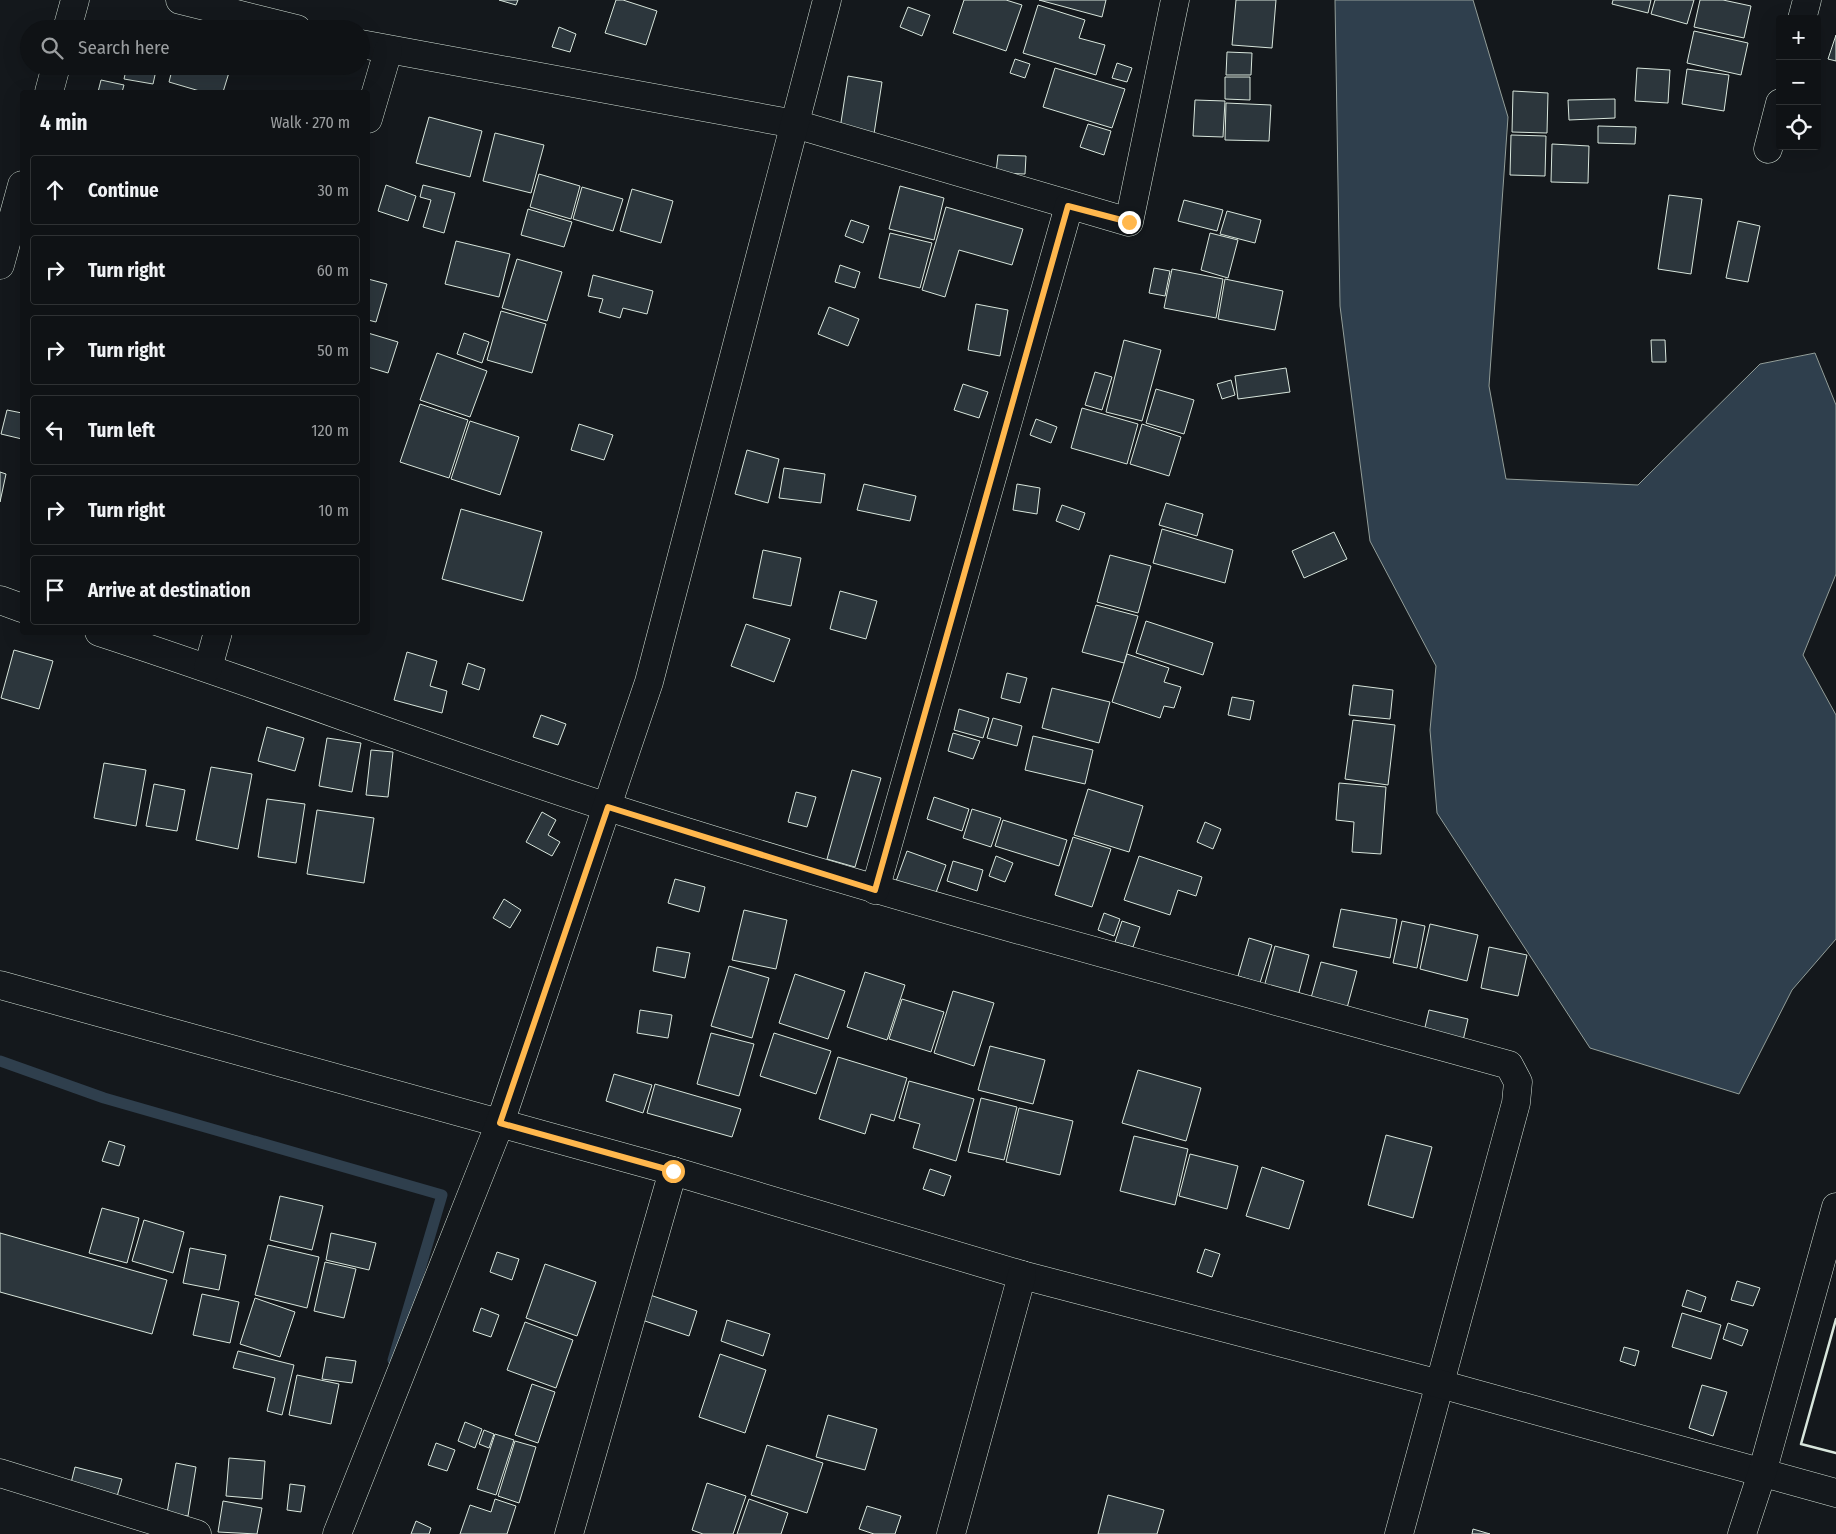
<!DOCTYPE html>
<html lang="en">
<head>
<meta charset="utf-8">
<style>
  body { margin:0; font-family:"Fira Sans Condensed",sans-serif; background:#1d2022; color:#f1f3f6 }
  .controls { position:absolute; right:15px; top:15px; display:grid; overflow:hidden; border-radius:5px; box-shadow:0 5px 20px #0002 }
  .controls button { width:45px; height:45px; display:grid; place-items:center; padding:0; border:0; border-bottom:1px solid #2f3234; background:#0f1215; color:#f1f3f6; font:25px sans-serif }
  .stop { position:absolute; width:15px; height:15px; margin:-11px; border:4px solid #ffb74d; border-radius:50%; background:#fff }
  .stop.end { background:#ffb74d; border-color:#fff; box-shadow:0 1px 5px #0008 }
  .list { margin:0; padding:0; list-style:none }
  h2 { display:flex; justify-content:space-between; align-items:center; height:65px; margin:0; padding:0 20px; font-size:21px }
  h2 small { font-size:16px; font-weight:400; color:#9b9ea0 }
  .list li { display:grid; grid-template-columns:32px 1fr auto; gap:15px; align-items:center; box-sizing:border-box; height:70px; margin:0 10px 10px; padding:0 10px; border:1px solid #2f3234; border-radius:5px }
  .list b { display:block; font-size:19px; white-space:nowrap }
  .list em { font-size:16px; font-style:normal; color:#9b9ea0 }
  .icon { flex:none; width:28px; height:28px; fill:none; stroke:currentColor; stroke-width:2; stroke-linecap:round; stroke-linejoin:round }
  .map { position:relative; flex:none; width:1836px; height:1534px; overflow:hidden }
  .search { position:absolute; background:#0f1215; box-shadow:0 5px 20px #0002; left:20px; top:20px; width:350px; height:55px; display:flex; align-items:center; gap:12px; box-sizing:border-box; padding:0 18px; border-radius:28px; color:#9b9ea0; font-size:19px }
  .panel { position:absolute; background:#0f1215; box-shadow:0 5px 20px #0002; left:20px; top:90px; width:350px; height:545px; border-radius:5px }
  .map>svg:first-child { display:block }
  .water { fill:#2f3f4d; stroke:#939e99 }
  .lines { fill:none; stroke-linecap:round; stroke-linejoin:round }
  .stream { stroke:#2f3f4d; stroke-width:11 }
  .building { fill:#2c363c; stroke:#d8e6dc }
  .minor-casing { stroke:#d8e6dc; stroke-width:29 }
  .minor { stroke:#14181c; stroke-width:28 }
  .wall { stroke:#d8e6dc; stroke-width:2.5 }
  .route { stroke:#ffb74d; stroke-width:6 }
</style>
</head>
<body>
<div class="map">
<svg width="1836" height="1534" viewBox="0 0 1836 1534">
  <rect width="100%" height="100%" fill="#14181c"/>
  <!-- water -->
  <path class="water" d="M1335,0H1473L1508,117L1489,386L1506,479L1638,485L1760,364L1815,353L1836,405V574L1803,655L1836,715V939L1792,990L1739,1094L1590,1048L1437,813L1430,730L1436,666L1370,541L1340,306Z"/>
  <g class="lines">
    <!-- stream -->
    <path class="stream" d="M0,1061L104,1098L442,1195L393,1360"/>
  </g>
  <!-- building -->
  <g class="building">
    <path d="M499,0H518L516,5Z"/>
    <path d="M616,0H623L657,11L646,45L605,33Z"/>
    <path d="M964,0H1006L1022,5L1006,51L953,33Z"/>
    <path d="M1039,0H1106L1102,17Z"/>
    <path d="M1236,0H1276L1272,48L1232,45Z"/>
    <path d="M1613,0H1651L1648,13L1612,4Z"/>
    <path d="M1655,0H1694L1687,24L1651,14Z"/>
    <path d="M1700,0H1723L1751,6L1744,38L1694,27Z"/>
    <path d="M1038,5L1085,20L1079,38L1105,45L1096,75L1023,53Z"/>
    <path d="M908,7L930,15L922,36L900,27Z"/>
    <path d="M559,27L576,34L570,52L552,47Z"/>
    <path d="M1694,31L1748,43L1741,75L1687,63Z"/>
    <path d="M1836,35V61L1828,59Z"/>
    <path d="M1227,52L1252,53L1251,75H1226Z"/>
    <path d="M1015,59L1030,64L1025,78L1010,73Z"/>
    <path d="M1117,63L1132,68L1127,82L1112,78Z"/>
    <path d="M127,66H157L153,84L124,79Z"/>
    <path d="M173,66H231L223,92H203L169,82Z"/>
    <path d="M1055,68L1125,89L1112,128L1043,107Z"/>
    <path d="M1637,68L1670,70L1668,103L1635,101Z"/>
    <path d="M1687,69L1729,75L1724,111L1682,104Z"/>
    <path d="M848,76L882,82L874,134L840,129Z"/>
    <path d="M1225,77H1250V100L1225,99Z"/>
    <path d="M101,80L124,85L122,92H98Z"/>
    <path d="M1513,91L1548,93L1547,133L1512,132Z"/>
    <path d="M1615,99V118L1569,120L1568,100Z"/>
    <path d="M1195,100L1225,101L1223,137L1193,136Z"/>
    <path d="M1226,103L1271,105L1269,141L1225,140Z"/>
    <path d="M429,117L482,131L470,177L416,163Z"/>
    <path d="M1088,124L1111,131L1104,155L1080,147Z"/>
    <path d="M1598,126L1636,127L1635,144L1598,143Z"/>
    <path d="M495,133L544,145L531,193L483,181Z"/>
    <path d="M1511,135L1546,136L1545,176L1510,175Z"/>
    <path d="M1552,144L1589,146L1588,183L1551,182Z"/>
    <path d="M998,155L1026,156L1025,174L996,173Z"/>
    <path d="M539,174L580,186L571,219L530,207Z"/>
    <path d="M386,185L416,196L408,221L378,211Z"/>
    <path d="M423,185L455,193L444,233L423,227L431,200L420,197Z"/>
    <path d="M900,186L944,198L934,240L889,229Z"/>
    <path d="M582,187L623,199L613,231L573,219Z"/>
    <path d="M632,189L673,201L661,243L620,231Z"/>
    <path d="M1669,195L1702,199L1691,274L1658,269Z"/>
    <path d="M1184,200L1223,210L1217,231L1178,221Z"/>
    <path d="M946,207L1023,229L1012,265L959,250L945,297L922,290Z"/>
    <path d="M528,209L572,222L564,247L521,235Z"/>
    <path d="M1227,211L1261,220L1255,243L1220,234Z"/>
    <path d="M851,220L869,226L863,243L845,236Z"/>
    <path d="M1738,221L1760,226L1748,282L1726,278Z"/>
    <path d="M890,233L932,243L920,288L879,278Z"/>
    <path d="M1210,233L1238,240L1228,278L1201,270Z"/>
    <path d="M456,241L510,254L499,297L445,284Z"/>
    <path d="M517,259L562,272L547,321L502,308Z"/>
    <path d="M840,265L860,272L855,288L835,282Z"/>
    <path d="M1154,268L1170,271L1165,296L1149,293Z"/>
    <path d="M1172,269L1223,279L1216,318L1164,308Z"/>
    <path d="M593,275L653,291L647,314L623,308L620,318L599,312L603,299L588,296Z"/>
    <path d="M368,279L387,284L376,322L368,320Z"/>
    <path d="M1225,279L1283,291L1275,330L1218,319Z"/>
    <path d="M976,304L1008,310L1000,356L968,350Z"/>
    <path d="M829,307L859,319L848,346L818,334Z"/>
    <path d="M501,311L546,324L532,373L487,360Z"/>
    <path d="M368,333L398,342L388,373L368,367Z"/>
    <path d="M464,333L489,342L482,363L457,354Z"/>
    <path d="M1124,340L1161,350L1142,421L1106,412Z"/>
    <path d="M1651,340H1665L1666,362H1652Z"/>
    <path d="M437,353L487,371L470,417L420,400Z"/>
    <path d="M1286,368L1290,392L1238,399L1235,376Z"/>
    <path d="M1095,372L1112,377L1102,410L1085,405Z"/>
    <path d="M1231,380L1235,395L1222,399L1217,384Z"/>
    <path d="M963,384L988,392L979,418L954,410Z"/>
    <path d="M1156,389L1194,400L1184,434L1146,423Z"/>
    <path d="M420,404L468,420L449,478L400,462Z"/>
    <path d="M1082,408L1138,424L1127,464L1071,448Z"/>
    <path d="M7,410L22,413V439L1,434Z"/>
    <path d="M1036,419L1057,427L1051,443L1030,435Z"/>
    <path d="M470,421L519,437L500,495L451,479Z"/>
    <path d="M579,424L613,435L604,460L571,450Z"/>
    <path d="M1142,424L1181,437L1169,476L1130,464Z"/>
    <path d="M747,450L779,459L768,503L735,494Z"/>
    <path d="M784,468L825,474L821,503L779,498Z"/>
    <path d="M0,472L6,474L0,502Z"/>
    <path d="M864,484L916,496L910,521L857,510Z"/>
    <path d="M1017,484L1040,488L1037,514L1013,510Z"/>
    <path d="M1166,503L1203,514L1197,536L1159,525Z"/>
    <path d="M1062,505L1085,513L1079,530L1056,521Z"/>
    <path d="M461,509L542,532L523,601L442,579Z"/>
    <path d="M1162,529L1233,550L1225,583L1153,563Z"/>
    <path d="M1334,532L1347,559L1304,578L1292,551Z"/>
    <path d="M763,550L801,558L791,606L753,598Z"/>
    <path d="M1110,555L1151,566L1138,613L1097,602Z"/>
    <path d="M840,591L877,601L866,639L830,629Z"/>
    <path d="M1096,605L1138,616L1124,663L1082,652Z"/>
    <path d="M1146,621L1213,643L1203,675L1136,653Z"/>
    <path d="M746,624L790,639L774,682L731,666Z"/>
    <path d="M14,650L53,661L39,709L1,698Z"/>
    <path d="M407,652L437,661L430,686L447,691L442,713L394,700Z"/>
    <path d="M1127,654L1169,668L1164,682L1181,687L1174,708L1164,706L1160,718L1112,702Z"/>
    <path d="M468,663L485,669L479,690L462,684Z"/>
    <path d="M1007,673L1027,678L1020,703L1001,698Z"/>
    <path d="M1353,685L1393,690L1390,719L1349,715Z"/>
    <path d="M1052,688L1110,702L1099,743L1042,728Z"/>
    <path d="M1232,697L1254,701L1250,720L1228,715Z"/>
    <path d="M959,709L989,718L983,738L954,730Z"/>
    <path d="M541,715L566,724L558,745L533,737Z"/>
    <path d="M993,718L1022,726L1017,746L987,738Z"/>
    <path d="M1353,720L1395,725L1388,785L1345,779Z"/>
    <path d="M267,727L304,738L295,771L258,761Z"/>
    <path d="M953,733L980,741L973,759L948,751Z"/>
    <path d="M1033,736L1093,750L1085,784L1025,770Z"/>
    <path d="M327,738L361,743L352,792L319,786Z"/>
    <path d="M371,750L393,752L388,797L366,795Z"/>
    <path d="M104,763L146,770L136,826L94,818Z"/>
    <path d="M211,767L252,774L238,849L196,840Z"/>
    <path d="M852,770L881,778L855,867L827,859Z"/>
    <path d="M1339,783L1386,787L1381,854L1352,852L1354,822L1336,820Z"/>
    <path d="M154,784L185,790L177,831L146,826Z"/>
    <path d="M1088,789L1143,806L1129,852L1074,835Z"/>
    <path d="M796,792L816,797L807,827L788,822Z"/>
    <path d="M934,797L969,809L962,831L927,819Z"/>
    <path d="M267,799L305,804L296,863L258,857Z"/>
    <path d="M972,809L1001,818L991,847L963,838Z"/>
    <path d="M317,810L374,818L364,883L307,874Z"/>
    <path d="M542,812L556,820L548,835L560,842L552,856L526,842Z"/>
    <path d="M1003,820L1067,840L1059,866L995,846Z"/>
    <path d="M1205,822L1221,829L1213,849L1197,842Z"/>
    <path d="M1073,837L1111,849L1092,907L1055,895Z"/>
    <path d="M907,851L946,865L934,898L895,884Z"/>
    <path d="M996,856L1013,863L1005,882L989,876Z"/>
    <path d="M1139,856L1202,877L1196,896L1178,890L1170,915L1124,900Z"/>
    <path d="M953,861L983,870L977,891L947,881Z"/>
    <path d="M675,879L705,887L699,912L668,903Z"/>
    <path d="M504,899L521,910L510,928L493,918Z"/>
    <path d="M1341,909L1397,919L1390,958L1333,947Z"/>
    <path d="M744,910L787,920L776,969L732,960Z"/>
    <path d="M1104,913L1120,919L1114,936L1098,930Z"/>
    <path d="M1122,921L1140,927L1133,947L1115,942Z"/>
    <path d="M1402,921L1425,926L1417,968L1393,963Z"/>
    <path d="M1430,924L1478,935L1467,981L1420,969Z"/>
    <path d="M1249,938L1272,945L1260,983L1238,976Z"/>
    <path d="M1275,946L1309,955L1298,996L1264,987Z"/>
    <path d="M657,947L690,953L685,978L653,971Z"/>
    <path d="M1489,947L1527,955L1518,996L1481,988Z"/>
    <path d="M1321,962L1357,971L1347,1008L1311,998Z"/>
    <path d="M729,966L769,978L752,1038L711,1026Z"/>
    <path d="M865,972L905,985L887,1040L847,1027Z"/>
    <path d="M795,974L845,991L828,1039L779,1023Z"/>
    <path d="M953,991L994,1003L974,1066L934,1053Z"/>
    <path d="M902,999L944,1012L931,1052L889,1039Z"/>
    <path d="M640,1010L672,1015L668,1038L637,1033Z"/>
    <path d="M1429,1010L1468,1019L1462,1045L1423,1036Z"/>
    <path d="M711,1033L754,1044L739,1096L697,1084Z"/>
    <path d="M774,1033L831,1051L816,1094L760,1076Z"/>
    <path d="M990,1046L1045,1060L1033,1104L978,1090Z"/>
    <path d="M838,1057L907,1078L894,1121L871,1114L865,1134L819,1119Z"/>
    <path d="M1138,1070L1201,1088L1186,1141L1122,1123Z"/>
    <path d="M614,1074L652,1085L643,1113L606,1101Z"/>
    <path d="M909,1081L974,1099L956,1161L913,1148L920,1124L899,1118Z"/>
    <path d="M655,1084L741,1109L732,1137L647,1113Z"/>
    <path d="M981,1098L1017,1107L1004,1160L968,1152Z"/>
    <path d="M1019,1108L1073,1121L1060,1175L1006,1162Z"/>
    <path d="M1386,1135L1432,1147L1413,1218L1368,1205Z"/>
    <path d="M1134,1136L1188,1149L1175,1205L1120,1191Z"/>
    <path d="M109,1141L125,1146L119,1166L102,1161Z"/>
    <path d="M1190,1154L1238,1166L1227,1209L1179,1196Z"/>
    <path d="M1262,1167L1304,1181L1289,1229L1246,1216Z"/>
    <path d="M930,1169L951,1176L944,1196L923,1189Z"/>
    <path d="M280,1196L323,1206L312,1250L270,1240Z"/>
    <path d="M102,1208L139,1218L127,1263L89,1253Z"/>
    <path d="M144,1220L184,1232L173,1273L132,1261Z"/>
    <path d="M0,1233L167,1280L152,1334L0,1292Z"/>
    <path d="M331,1233L376,1243L369,1270L326,1260Z"/>
    <path d="M268,1245L319,1257L307,1308L255,1295Z"/>
    <path d="M190,1248L226,1255L219,1290L183,1283Z"/>
    <path d="M1205,1249L1220,1254L1212,1277L1197,1272Z"/>
    <path d="M497,1252L519,1259L512,1280L490,1272Z"/>
    <path d="M325,1262L356,1269L344,1318L314,1311Z"/>
    <path d="M545,1264L596,1282L577,1336L526,1318Z"/>
    <path d="M1737,1281L1760,1288L1753,1306L1731,1300Z"/>
    <path d="M1687,1290L1706,1297L1701,1312L1682,1306Z"/>
    <path d="M202,1294L239,1302L230,1343L193,1335Z"/>
    <path d="M650,1295L697,1311L689,1336L642,1320Z"/>
    <path d="M255,1298L295,1312L280,1357L240,1344Z"/>
    <path d="M481,1308L499,1315L491,1337L473,1331Z"/>
    <path d="M1682,1313L1721,1325L1711,1359L1672,1347Z"/>
    <path d="M727,1320L770,1334L763,1356L721,1341Z"/>
    <path d="M525,1322L573,1340L556,1388L507,1370Z"/>
    <path d="M1728,1323L1748,1330L1742,1346L1723,1339Z"/>
    <path d="M1624,1347L1639,1351L1635,1366L1620,1361Z"/>
    <path d="M238,1351L294,1365L282,1415L267,1411L275,1378L233,1368Z"/>
    <path d="M720,1354L766,1370L745,1433L699,1417Z"/>
    <path d="M326,1357L356,1361L352,1383L322,1379Z"/>
    <path d="M297,1375L339,1384L331,1424L289,1415Z"/>
    <path d="M532,1384L555,1392L538,1443L515,1435Z"/>
    <path d="M1702,1385L1727,1392L1713,1436L1689,1428Z"/>
    <path d="M828,1415L877,1429L865,1470L816,1457Z"/>
    <path d="M465,1422L482,1429L475,1448L458,1441Z"/>
    <path d="M484,1430L494,1434L489,1448L479,1444Z"/>
    <path d="M495,1434L514,1440L496,1495L477,1489Z"/>
    <path d="M515,1441L536,1447L519,1503L498,1496Z"/>
    <path d="M436,1443L455,1450L447,1471L428,1465Z"/>
    <path d="M767,1445L823,1463L807,1513L751,1495Z"/>
    <path d="M229,1458L265,1461L262,1499L226,1496Z"/>
    <path d="M176,1463L196,1467L188,1516L167,1513Z"/>
    <path d="M75,1467L122,1479L116,1500L70,1487Z"/>
    <path d="M707,1483L746,1496L733,1534H703L692,1530Z"/>
    <path d="M290,1484L305,1486L301,1512L287,1510Z"/>
    <path d="M1108,1495L1164,1510L1157,1534H1098Z"/>
    <path d="M495,1499L516,1506L507,1534H460L470,1505L491,1512Z"/>
    <path d="M749,1499L788,1513L781,1534H737Z"/>
    <path d="M223,1501L262,1508L257,1534L218,1532Z"/>
    <path d="M867,1506L901,1516L895,1534H874L859,1529Z"/>
    <path d="M416,1521L431,1528L429,1534H411Z"/>
    <path d="M1473,1529L1490,1534H1472Z"/>
  </g>
  <g class="lines">
    <defs>
      <g id="minor">
        <path d="M180,0L297,29"/>
        <path d="M1802,19L1807,0"/>
        <path d="M67,29L75,0"/>
        <path d="M361,44L795,124L1129,222L1175,0"/>
        <path d="M49,92L56,66"/>
        <path d="M368,119L388,51"/>
        <path d="M1768,149L1780,103"/>
        <path d="M0,265L22,185"/>
        <path d="M0,600L22,608"/>
        <path d="M99,632C271,688 439,753 611,808C907,903 1209,982 1509,1065L1518,1082L1516,1103L1399,1534"/>
        <path d="M208,668L218,632"/>
        <path d="M875,890L1069,206"/>
        <path d="M0,985L673,1171L1022,1275L1440,1384L1836,1493"/>
        <path d="M0,1473L197,1534"/>
        <path d="M337,1534L500,1123L649,682L827,0"/>
        <path d="M569,1534L673,1171"/>
        <path d="M951,1534L1022,1275"/>
        <path d="M1742,1534L1762,1473L1836,1207"/>
      </g>
    </defs>
    <!-- minor casing -->
    <use href="#minor" class="minor-casing"/>
    <!-- minor -->
    <use href="#minor" class="minor"/>
    <!-- wall -->
    <path class="wall" d="M1836,1319L1801,1444L1836,1453"/>
  </g>
  <g class="lines">
    <!-- route -->
    <path class="route" d="M673,1171L500,1123L608,807L875,890L1068,206L1129,222"/>
  </g>
</svg>
<div class="controls">
<button>+</button>
<button>−</button>
<button><svg class="icon" aria-label="locate" viewBox="0 0 24 24"><circle cx="12" cy="12" r="6"/><path d="M12 2v4M12 18v4M2 12h4M18 12h4"/></svg></button>
</div>
<div class="stop" style="left:673px;top:1171px"></div>
<div class="stop end" style="left:1129px;top:222px"></div>
<div class="search"><svg class="icon" aria-label="search" viewBox="0 0 24 24"><circle cx="10" cy="10" r="6"/><path d="M15 15l6 6"/></svg>Search here</div>
<section class="panel">
<h2>4 min<small>Walk · 270 m</small></h2>
<ul class="list">
<li><svg class="icon" aria-label="ahead" viewBox="0 0 24 24"><path d="M12 20V5M6 11l6-6 6 6"/></svg><div><b>Continue</b></div><em>30 m</em></li>
<li><svg class="icon" aria-label="right" viewBox="0 0 24 24"><path d="M7 20v-9h11M14 6l5 5-5 5"/></svg><div><b>Turn right</b></div><em>60 m</em></li>
<li><svg class="icon" aria-label="right" viewBox="0 0 24 24"><path d="M7 20v-9h11M14 6l5 5-5 5"/></svg><div><b>Turn right</b></div><em>50 m</em></li>
<li><svg class="icon" aria-label="left" viewBox="0 0 24 24"><path d="M17 20v-9H6M10 6l-5 5 5 5"/></svg><div><b>Turn left</b></div><em>120 m</em></li>
<li><svg class="icon" aria-label="right" viewBox="0 0 24 24"><path d="M7 20v-9h11M14 6l5 5-5 5"/></svg><div><b>Turn right</b></div><em>10 m</em></li>
<li><svg class="icon" aria-label="arrive" viewBox="0 0 24 24"><path d="M6 21V4h12l-3 4 3 4H6"/></svg><div><b>Arrive at destination</b></div></li>
</ul>
</section>
</div>
</body>
</html>
